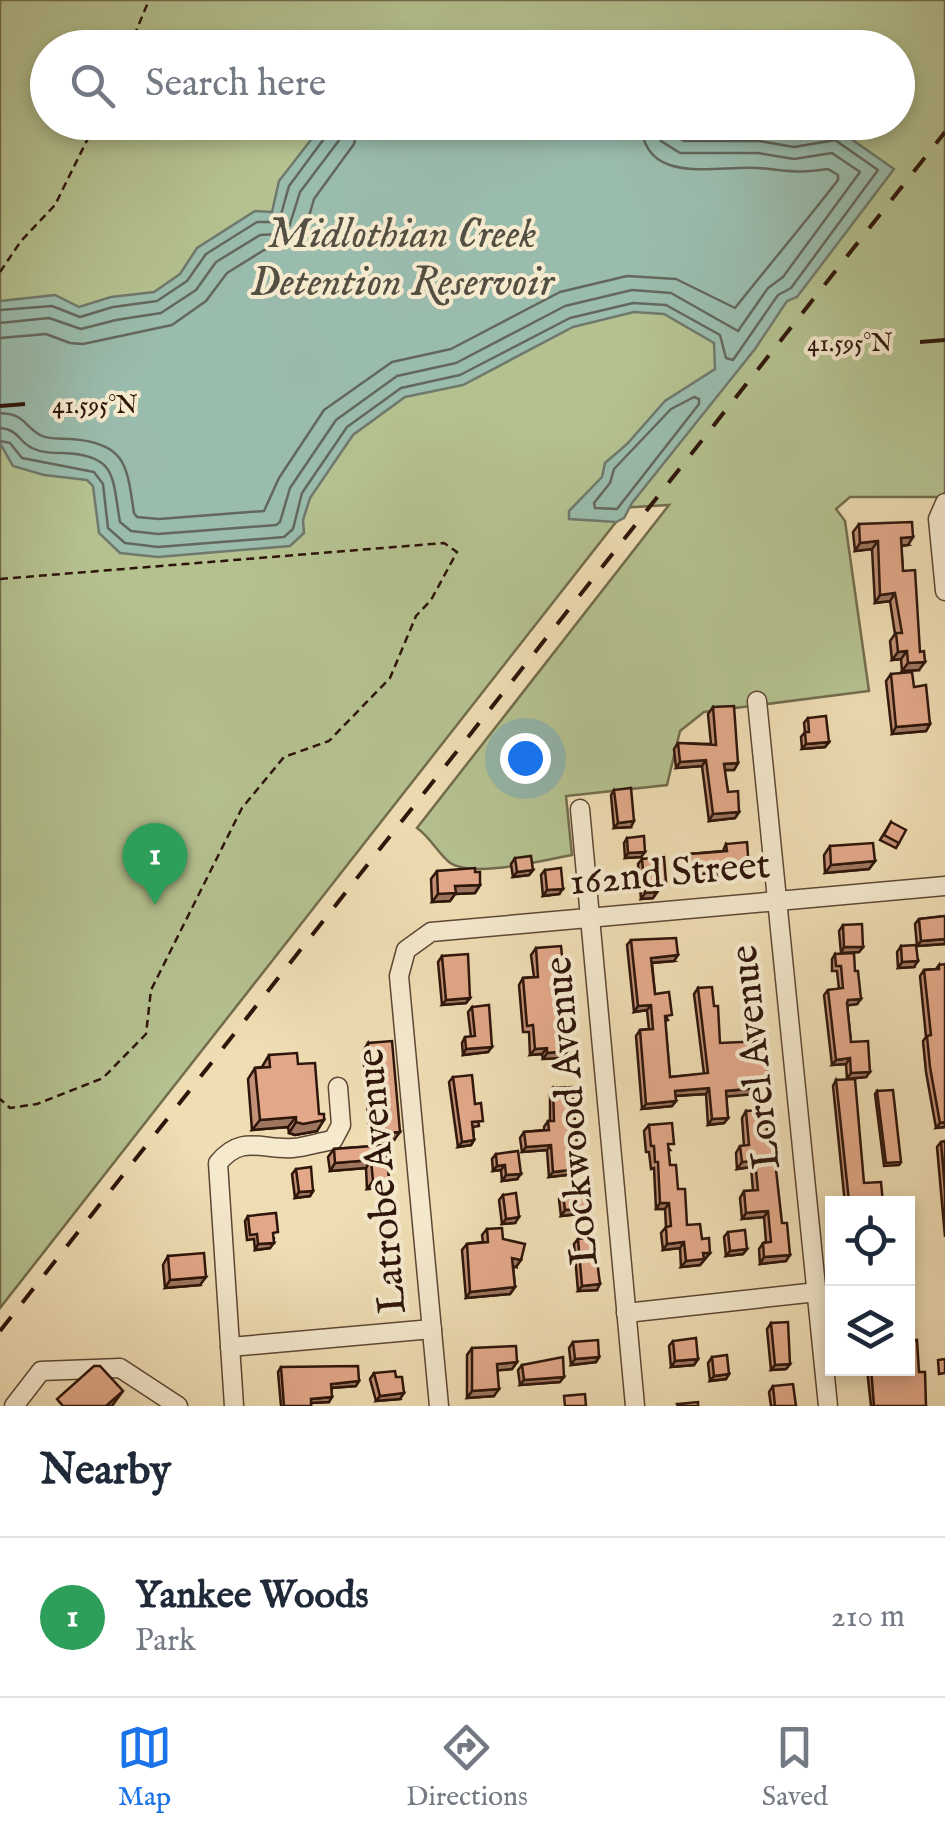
<!DOCTYPE html>
<html lang="en">
<head>
<meta charset="utf-8">
<style>
  body { margin:0; font-family:"IM FELL English",serif; background:#f2f2f3; color:#1f2937 }
  .controls { position:absolute; right:30px; bottom:30px; display:grid; overflow:hidden; border-radius:0px; box-shadow:0 5px 15px #0003 }
  .controls button { width:90px; height:90px; display:grid; place-items:center; padding:0; border:0; border-bottom:2px solid #e0e1e3; background:#fff; color:#1f2937; font:50px sans-serif }
  .you { position:absolute; left:525px; top:758px; width:35px; height:35px; margin:-25px; border:8px solid #fff; border-radius:50%; background:#1a73e8; box-shadow:0 0 0 15px #1a73e833 }
  .badge { display:grid; place-items:center; width:65px; height:65px; border-radius:50%; background:#1a73e8; color:#fff; font-size:32px; font-weight:700 }
  .pin { position:absolute; translate:-50% -82px; filter:drop-shadow(0 2px 5px #0008) }
  .pin::after { content:''; position:absolute; top:52px; width:35px; height:30px; background:inherit; clip-path:polygon(0 0,100% 0,50% 100%) }
  .list { margin:0; padding:0; list-style:none }
  h2 { display:flex; justify-content:space-between; align-items:center; height:130px; margin:0; padding:0 40px; font-size:42px }
  h2 small { font-size:32px; font-weight:400; color:#747a83 }
  .list li { display:grid; grid-template-columns:65px 1fr auto; gap:30px; align-items:center; box-sizing:border-box; height:160px; padding:0 40px; border-top:2px solid #e0e1e3 }
  .list b { display:block; font-size:38px; white-space:nowrap }
  .list p { margin:0; font-size:32px; white-space:nowrap; color:#747a83 }
  .list em { font-size:32px; font-style:normal; color:#747a83 }
  .icon { flex:none; width:55px; height:55px; fill:none; stroke:currentColor; stroke-width:2; stroke-linecap:round; stroke-linejoin:round }
  .map { position:relative; flex:none; width:945px; height:1406px; overflow:hidden }
  .search { position:absolute; background:#fff; box-shadow:0 5px 15px #0003; left:30px; right:30px; top:30px; height:110px; display:flex; align-items:center; gap:25px; box-sizing:border-box; padding:0 35px; border-radius:55px; color:#747a83; font-size:38px }
  .sheet { height:290px; background:#fff }
  nav { display:flex; justify-content:space-around; align-items:center; box-sizing:border-box; height:140px; border-top:2px solid #e0e1e3; background:#fff; font-size:28px; color:#747a83 }
  nav a { display:grid; justify-items:center; gap:5px }
  nav .on { color:#1a73e8 }
  .map>svg:first-child { display:block }
  .green { fill:#b5c290; stroke:#726c4d; stroke-width:2.5; fill-rule:evenodd }
  .water { fill:#9abcad; stroke:#6f796c; stroke-width:2.5 }
  .lines { fill:none; stroke-linecap:round; stroke-linejoin:round }
  .shore { stroke:#64685c; stroke-width:2.5 }
  .minor-casing { stroke:#5e4734; stroke-width:21 }
  .path { stroke:#2e150a; stroke-width:2.5; stroke-dasharray:8 5; stroke-linecap:butt }
  .minor { stroke:#f5e9ce; stroke-width:18 }
  .rail { stroke:#2e150a; stroke-width:4; stroke-dasharray:18 18; stroke-linecap:butt }
  .wall { fill:#c29076; stroke:#2e150a; stroke-width:2.5 }
  .shaded-wall { fill:#9e7660; stroke:#2e150a; stroke-width:2.5 }
  .building { fill:#e2a889; stroke:#2e150a; stroke-width:2.5 }
  .ticks { fill:none; stroke:#2e150a; stroke-width:4 }
  .labels { text-anchor:middle; dominant-baseline:central; stroke-width:8; stroke-linejoin:round; paint-order:stroke }
  .street-label { font-size:40px; fill:#2e150a; stroke:#f5e9ce }
  .water-label { font-size:42px; font-style:italic; fill:#544f43; stroke:#f5e9ce }
  .ticks-label { font-size:25px; text-anchor:middle; fill:#2e150a; stroke:#f5e9ce; stroke-width:8; stroke-linejoin:round; paint-order:stroke }
</style>
</head>
<body>
<div class="map">
<svg width="945" height="1406" viewBox="0 0 945 1406">
  <rect width="100%" height="100%" fill="#efddb4"/>
  <filter id="stains"><feTurbulence type="fractalNoise" baseFrequency=".002" numOctaves="4"/><feColorMatrix values="0 0 0 0 .2 0 0 0 0 .09 0 0 0 0 .02 0 0 0 .5 -.17"/></filter>
  <radialGradient id="worn" r=".72"><stop offset=".6" stop-color="#630" stop-opacity="0"/><stop offset="1" stop-color="#630" stop-opacity=".3"/></radialGradient>
  <!-- green -->
  <path class="green" d="M0,0H945V493L937,497H850L836,509L845,521L869,691L704,712L680,731L667,785L566,796L572,855C544,860 471,879 449,862C437,852 430,837 417,828L669,505L619,508L611,521L616,522L0,1308ZM48,48H898V122H48Z"/>
  <!-- water -->
  <path class="water" d="M674,122L684,131H760L795,137L837,129L894,169L797,297L787,301L755,349L632,503L624,518L616,522L569,519V511L602,477L605,463L627,444L665,401L715,369L714,343L664,314L634,312L573,327L463,385L405,397L353,435L310,498L303,520L304,533L290,546L158,557L120,553L99,533L93,486L87,480L44,475L13,466L1,445L0,437V301L55,295L79,307L111,297L154,292L180,274L197,248L255,211L272,212L279,181L324,123Z"/>
  <g class="lines">
    <!-- shore -->
    <g class="shore">
      <path d="M0,310L52,306L80,317L113,307L157,301L187,281L206,254L257,222H272L280,218L289,186L329,132L331,122"/>
      <path d="M0,323L49,318L81,329L116,320L161,313L196,290L216,262L260,235L277,234L289,227L300,192L340,139L344,122"/>
      <path d="M0,338L46,334L70,343L83,344L172,325L206,301L227,273L264,250L280,248L294,242L306,227L314,199L354,144L359,122"/>
      <path d="M694,397L699,399V404L617,509L595,508L594,503L610,483L614,469L671,409Z"/>
      <path d="M0,413C25,414 23,425 40,435C48,440 62,438 71,439C127,443 127,467 134,513L137,517L159,519L264,511L279,478L324,410L392,362L451,349L560,292L627,276L676,279L735,308C769,265 804,224 838,180V175L828,169C795,174 788,170 757,168C716,165 643,187 641,122"/>
      <path d="M0,428C18,429 19,442 32,448C42,453 53,453 63,453C118,455 112,478 120,522L131,531L158,534L276,525L280,522L290,488L336,420L397,376L456,363L565,306L632,290L671,293L738,331L768,288L783,277L860,172L832,153L794,159L758,153H680L661,141L656,122"/>
      <path d="M0,441L10,443L22,458L94,472L103,484L108,528L125,543L158,547L284,537L293,529L302,493L347,427L401,388L460,375L570,318L633,303L666,305L720,335L726,358L733,360L778,295L791,288L878,170L835,140L794,147L759,141H684L671,133L668,122"/>
    </g>
    <defs>
      <g id="minor">
        <path d="M945,503L938,519L945,591"/>
        <path d="M757,701L828,1406"/>
        <path d="M580,809L635,1406"/>
        <path d="M626,1313L817,1292"/>
        <path d="M230,1347L432,1329"/>
        <path d="M14,1406L41,1371L120,1368L178,1406"/>
        <path d="M234,1406L218,1163C242,1134 261,1150 293,1148C306,1147 320,1142 333,1140L341,1125L338,1087"/>
        <path d="M439,1406L399,976L406,950L431,932L945,886"/>
      </g>
    </defs>
    <!-- minor casing -->
    <use href="#minor" class="minor-casing"/>
    <!-- path -->
    <g class="path">
      <path d="M129,48L149,0"/>
      <path d="M0,272L21,241L55,205L96,122"/>
      <path d="M0,579L444,543L457,552L431,600L416,616L390,678L329,741L284,757L242,808L151,990L146,1034L103,1078L37,1104L10,1108L0,1099"/>
    </g>
    <!-- minor -->
    <use href="#minor" class="minor"/>
    <!-- rail -->
    <path class="rail" d="M0,1331L945,132"/>
  </g>
  <!-- wall -->
  <g class="wall">
    <path d="M859,524L908,545L901,546L903,571L919,670L902,671L901,659L892,660L890,641L895,634L890,601L875,603L872,549L855,551L853,532Z"/>
    <path d="M891,674L914,687L930,724L926,731L892,734L886,681Z"/>
    <path d="M713,707L738,763L734,770H724L728,792L739,812L735,818L709,821L702,766L676,768L674,749L678,743L711,744L708,714Z"/>
    <path d="M808,718L829,742L825,747L802,749L801,737L805,732L804,723Z"/>
    <path d="M614,790L631,827L614,828L611,795Z"/>
    <path d="M891,822L899,843L896,848L880,840Z"/>
    <path d="M627,838L641,857L625,858L624,843Z"/>
    <path d="M726,844L745,874L688,880L686,860L690,854L723,851Z"/>
    <path d="M830,846L875,861L869,869L825,873L824,855Z"/>
    <path d="M515,858L533,870L529,875L513,877L511,864Z"/>
    <path d="M642,859L662,887L657,888V892L653,898L641,899L638,864Z"/>
    <path d="M545,870L559,894L543,896L541,875Z"/>
    <path d="M437,871L475,872L480,885L475,893L455,894L450,901L432,902L431,879Z"/>
    <path d="M945,916V944L917,946L915,924L919,919Z"/>
    <path d="M843,925L863,947L859,952L841,953L839,931Z"/>
    <path d="M631,940L674,961L652,963L655,994L668,1020L665,1021L670,1077L704,1074L694,994L698,988L720,1043L770,1087L766,1093L726,1096L728,1118L724,1123L708,1125L706,1094L675,1096L676,1101L672,1106L642,1109L636,1036L640,1030L649,1029L647,1010L634,1012L627,945Z"/>
    <path d="M901,946L914,967L898,968L897,952Z"/>
    <path d="M536,948L559,972L567,1051L563,1058L543,1059L542,1054L530,1055L529,1032H523L519,985L523,978L534,977L531,955Z"/>
    <path d="M835,954L857,1004L847,1005L851,1042L866,1077L847,1079L846,1064L832,1065L824,995L828,990L839,989L837,971H832V959Z"/>
    <path d="M442,956L470,998L466,1003L442,1005L438,962Z"/>
    <path d="M939,965L945,1127L936,1128L926,1072L923,1041L926,1037L920,976L924,970L936,969Z"/>
    <path d="M472,1007L488,1052L463,1055L462,1043L465,1037H471L468,1012Z"/>
    <path d="M368,1043L394,1140L370,1142L363,1051Z"/>
    <path d="M269,1055L298,1064L317,1131L295,1135L289,1133L288,1127L252,1130L248,1079L255,1068L262,1067Z"/>
    <path d="M453,1077L475,1104L479,1126L473,1127L474,1140L471,1145L458,1147L449,1082Z"/>
    <path d="M836,1080L864,1183L883,1204H845L833,1086Z"/>
    <path d="M553,1088L579,1169L575,1174L549,1177L547,1150L522,1152L520,1138L524,1132L544,1130V1127L548,1121H550V1093Z"/>
    <path d="M877,1091L901,1162L899,1165L884,1166L875,1094Z"/>
    <path d="M746,1111L768,1144L786,1261L760,1264L759,1249L763,1243L766,1242L764,1217L742,1219L740,1198L744,1191H753L751,1167L737,1169L736,1153L740,1146H744L742,1118Z"/>
    <path d="M649,1125L670,1150H668L670,1165L687,1225L702,1239L710,1253L700,1265L681,1267L680,1248L663,1250L661,1233L666,1227L665,1209H656L654,1168L651,1169L649,1152H646L644,1131Z"/>
    <path d="M945,1141V1237L937,1147L941,1142Z"/>
    <path d="M386,1145L389,1180L383,1188L367,1189L366,1168L330,1171L328,1157L334,1149Z"/>
    <path d="M496,1154L517,1179L502,1181L501,1170L493,1171L492,1159Z"/>
    <path d="M296,1169L313,1191L310,1196L295,1198L292,1174Z"/>
    <path d="M563,1194L587,1213L561,1216L559,1199Z"/>
    <path d="M503,1195L515,1223L502,1224L499,1200Z"/>
    <path d="M248,1216L274,1238L270,1248L255,1250L254,1239L247,1240L245,1221Z"/>
    <path d="M487,1229L503,1239L516,1267L513,1266L515,1287L510,1294L466,1298L462,1250L467,1244L483,1242L482,1235Z"/>
    <path d="M728,1232L747,1249L743,1254L726,1256L724,1237Z"/>
    <path d="M578,1239L597,1290L578,1291L574,1244Z"/>
    <path d="M168,1256L200,1285L165,1288L163,1265Z"/>
    <path d="M771,1323L790,1364L786,1369L771,1370L767,1329Z"/>
    <path d="M673,1341L698,1359L694,1365L671,1367L669,1346Z"/>
    <path d="M573,1342L599,1357L596,1362L571,1365L569,1348Z"/>
    <path d="M472,1348L517,1362L512,1369L498,1370L494,1396L467,1398V1355Z"/>
    <path d="M712,1357L729,1374L726,1379L710,1381L708,1363Z"/>
    <path d="M522,1365L560,1382L520,1385L518,1370Z"/>
    <path d="M281,1367L356,1386L332,1388L329,1402L311,1403V1406H281L278,1372Z"/>
    <path d="M908,1368L919,1372L926,1406H871L867,1369Z"/>
    <path d="M374,1373L400,1399L376,1401L370,1379Z"/>
    <path d="M773,1386L796,1406H771L769,1392Z"/>
  </g>
  <!-- shaded-wall -->
  <g class="shaded-wall">
    <path d="M913,537L908,545L895,546L901,538Z"/>
    <path d="M878,541L872,549L855,551L860,543Z"/>
    <path d="M895,593L890,601L875,603L880,595Z"/>
    <path d="M907,651L901,659L892,660L898,652Z"/>
    <path d="M925,662L919,670L902,671L908,663Z"/>
    <path d="M930,724L926,731L892,734L896,727Z"/>
    <path d="M829,742L825,747L802,749L806,744Z"/>
    <path d="M706,760L702,766L676,768L680,762Z"/>
    <path d="M738,763L734,770H719L724,764Z"/>
    <path d="M739,812L735,818L709,821L713,814Z"/>
    <path d="M634,821L631,827L614,828L618,823Z"/>
    <path d="M645,852L641,857L625,858L628,853Z"/>
    <path d="M875,861L869,869L825,873L831,865Z"/>
    <path d="M749,869L745,874L688,880L692,875Z"/>
    <path d="M533,870L529,875L513,877L517,872Z"/>
    <path d="M480,885L475,893L455,894L450,901L432,902L438,894L455,886Z"/>
    <path d="M563,889L559,894L543,896L547,890Z"/>
    <path d="M657,892L653,898L641,899L645,893Z"/>
    <path d="M945,939V944L917,946L921,941Z"/>
    <path d="M844,947H863L859,952L841,953Z"/>
    <path d="M678,955L674,961L648,963L651,958Z"/>
    <path d="M918,961L914,967L898,968L902,962Z"/>
    <path d="M470,998L466,1003L442,1005L446,1000Z"/>
    <path d="M861,999L857,1004L844,1006L848,1000Z"/>
    <path d="M651,1005L647,1010L634,1012L638,1006Z"/>
    <path d="M492,1047L488,1052L463,1055L466,1049Z"/>
    <path d="M547,1048L542,1054L530,1055L535,1049Z"/>
    <path d="M567,1051L563,1058L543,1059L547,1053Z"/>
    <path d="M850,1058L846,1064L832,1065L836,1060Z"/>
    <path d="M870,1072L866,1077L847,1079L851,1073Z"/>
    <path d="M770,1087L766,1093L722,1097L726,1091Z"/>
    <path d="M709,1088L706,1094L671,1096L675,1091Z"/>
    <path d="M676,1101L672,1106L642,1109L646,1104Z"/>
    <path d="M296,1117L288,1127L252,1130L260,1120Z"/>
    <path d="M728,1118L724,1123L708,1125L712,1119Z"/>
    <path d="M324,1120L317,1131L295,1135L289,1133L296,1122Z"/>
    <path d="M945,1122V1127L936,1128L940,1123Z"/>
    <path d="M400,1132L394,1140L370,1142L376,1134Z"/>
    <path d="M474,1140L471,1145L458,1147L462,1142Z"/>
    <path d="M551,1145L547,1150L522,1152L526,1147Z"/>
    <path d="M371,1160L366,1168L330,1171L335,1163Z"/>
    <path d="M755,1161L751,1167L737,1169L742,1162Z"/>
    <path d="M505,1165L501,1170L493,1171L497,1166Z"/>
    <path d="M579,1169L575,1174L549,1177L553,1172Z"/>
    <path d="M521,1174L517,1179L502,1181L506,1175Z"/>
    <path d="M389,1180L383,1188L367,1189L373,1181Z"/>
    <path d="M313,1191L310,1196L295,1198L299,1192Z"/>
    <path d="M863,1199L860,1204H847L849,1201Z"/>
    <path d="M660,1203H669L665,1209H656Z"/>
    <path d="M591,1208L587,1213L561,1216L565,1210Z"/>
    <path d="M768,1211L764,1217L742,1219L746,1213Z"/>
    <path d="M519,1217L515,1223L502,1224L506,1219Z"/>
    <path d="M684,1242L680,1248L663,1250L667,1244Z"/>
    <path d="M274,1243L270,1248L255,1250L258,1244Z"/>
    <path d="M747,1249L743,1254L726,1256L730,1251Z"/>
    <path d="M703,1253H710L700,1265L681,1267L686,1261Z"/>
    <path d="M790,1255L786,1261L760,1264L764,1257Z"/>
    <path d="M512,1258L521,1260L516,1267L507,1265Z"/>
    <path d="M206,1277L200,1285L165,1288L170,1280Z"/>
    <path d="M600,1284L597,1290L578,1291L582,1286Z"/>
    <path d="M515,1287L510,1294L466,1298L470,1292Z"/>
    <path d="M599,1357L596,1362L571,1365L575,1359Z"/>
    <path d="M698,1359L694,1365L671,1367L675,1361Z"/>
    <path d="M517,1362L512,1369L492,1371L497,1364Z"/>
    <path d="M790,1364L786,1369L771,1370L775,1365Z"/>
    <path d="M729,1374L726,1379L710,1381L714,1376Z"/>
    <path d="M564,1377L560,1382L520,1385L524,1380Z"/>
    <path d="M359,1381L356,1386L328,1388L331,1384Z"/>
    <path d="M499,1389L494,1396L467,1398L472,1391Z"/>
    <path d="M123,1391L112,1406H106Z"/>
    <path d="M404,1393L400,1399L376,1401L380,1396Z"/>
    <path d="M332,1397L329,1402L308,1403L311,1399Z"/>
  </g>
  <!-- building -->
  <g class="building">
    <path d="M912,522L913,537L901,538L903,571L915,570L920,652L924,651L925,662L908,663L907,651L898,652L896,633H902L895,593L880,595L878,541L860,543L859,524Z"/>
    <path d="M912,672L914,687L926,685L930,724L896,727L891,674Z"/>
    <path d="M734,706L738,763L724,764L728,792L738,791L739,812L713,814L706,760L680,762L678,743L716,745L713,707Z"/>
    <path d="M826,716L829,742L806,744L805,732H809L808,718Z"/>
    <path d="M631,788L634,821L618,823L614,790Z"/>
    <path d="M891,822L906,830L899,843L884,835Z"/>
    <path d="M644,836L645,852L628,853L627,838Z"/>
    <path d="M747,842L749,869L692,875L690,854L727,851L726,844Z"/>
    <path d="M873,843L875,861L831,865L830,846Z"/>
    <path d="M531,856L533,870L517,872L515,858Z"/>
    <path d="M664,857L666,882L656,883L657,892L645,893L642,859Z"/>
    <path d="M475,868V872H480V885L455,886L456,893L438,894L437,871Z"/>
    <path d="M561,868L563,889L547,890L545,870Z"/>
    <path d="M945,916V939L921,941L919,919Z"/>
    <path d="M862,924L863,947H844L843,925Z"/>
    <path d="M676,938L678,955L651,958L655,994L669,992L672,1015L665,1016L670,1077L708,1073L698,988L712,987L714,1006H718L720,1043L764,1041L770,1087L726,1091L728,1118L712,1119L709,1088L675,1091L676,1101L646,1104L640,1030L653,1029L651,1005L638,1006L631,940Z"/>
    <path d="M916,945L918,961L902,962L901,946Z"/>
    <path d="M561,946L563,966H558L567,1051L547,1053V1048L535,1049L533,1025L527,1026L523,978L538,977L536,948Z"/>
    <path d="M854,953L855,971H858L861,999L848,1000L847,1003L851,1042L868,1041L870,1072L851,1073L850,1058L836,1060L828,990L843,988L841,966H836L835,954Z"/>
    <path d="M468,954L470,998L446,1000L442,956Z"/>
    <path d="M945,964V1122L940,1123L930,1067L927,1036L931,1035L924,970L939,969V965Z"/>
    <path d="M489,1005L492,1047L466,1049L465,1037L475,1036L472,1007Z"/>
    <path d="M392,1041L400,1132L376,1134L368,1043Z"/>
    <path d="M297,1053L298,1064L315,1063L319,1114H324V1120L303,1124L296,1122V1117L260,1120L255,1068L270,1067L269,1055Z"/>
    <path d="M472,1075L475,1104L481,1103L483,1121L472,1122L474,1140L462,1142L453,1077Z"/>
    <path d="M855,1079L864,1183L881,1182L883,1204H863V1199L849,1201L836,1080Z"/>
    <path d="M572,1087L579,1169L553,1172L551,1145L526,1147L524,1132L549,1130L548,1121H554L553,1088Z"/>
    <path d="M893,1090L901,1162L886,1163L877,1091Z"/>
    <path d="M765,1110L768,1144L773,1143L782,1223H787L790,1255L764,1257L763,1243L771,1242L768,1211L746,1213L744,1191L758,1190L755,1161L742,1162L740,1146L749,1145L746,1111Z"/>
    <path d="M672,1123L674,1144H668L670,1165H676L678,1189H685L687,1225L700,1224L702,1239L709,1238L710,1253H703L704,1259L686,1261L684,1242L667,1244L666,1227L671,1226L669,1203H660L658,1162H655L654,1146H651L649,1125Z"/>
    <path d="M945,1141V1190L941,1142Z"/>
    <path d="M386,1145L389,1180L373,1181L371,1160L335,1163L334,1149Z"/>
    <path d="M518,1151L521,1174L506,1175L505,1165L497,1166L496,1154Z"/>
    <path d="M311,1167L313,1191L299,1192L296,1169Z"/>
    <path d="M589,1191L591,1208L565,1210L563,1194Z"/>
    <path d="M516,1193L519,1217L506,1219L503,1195Z"/>
    <path d="M276,1213L278,1232L273,1233L274,1243L258,1244L257,1234L250,1235L248,1216Z"/>
    <path d="M502,1228L503,1239L525,1244L521,1260L512,1258L515,1287L470,1292L467,1244L488,1242L487,1229Z"/>
    <path d="M745,1230L747,1249L730,1251L728,1232Z"/>
    <path d="M594,1237L600,1284L582,1286L578,1239Z"/>
    <path d="M204,1253L206,1277L170,1280L168,1256Z"/>
    <path d="M788,1322L790,1364L775,1365L771,1323Z"/>
    <path d="M696,1338L698,1359L675,1361L673,1341Z"/>
    <path d="M598,1340L599,1357L575,1359L573,1342Z"/>
    <path d="M917,1340L919,1372H925L926,1406H874L871,1368H908V1341Z"/>
    <path d="M516,1346L517,1362L497,1364L499,1389L472,1391V1348Z"/>
    <path d="M727,1355L729,1374L714,1376L712,1357Z"/>
    <path d="M563,1357L564,1377L524,1380L522,1365Z"/>
    <path d="M945,1359V1373L939,1374L938,1360Z"/>
    <path d="M94,1366H100L123,1391L106,1406H63L57,1399Z"/>
    <path d="M358,1366L359,1381L331,1384L332,1397L311,1399V1406H284L281,1367Z"/>
    <path d="M395,1371L396,1377H402L404,1393L380,1396L374,1373Z"/>
    <path d="M793,1384L796,1406H775L773,1386Z"/>
    <path d="M585,1394L586,1406H565L564,1396Z"/>
    <path d="M698,1402V1406H678L677,1404Z"/>
  </g>
  <!-- ticks -->
  <path class="ticks" d="M920,342L945,340M0,406L25,404"/>
  <g class="labels">
    <!-- street labels -->
    <g class="street-label">
      <text transform="translate(670 875) rotate(-5)">162nd Street</text>
      <text transform="translate(757 1057) rotate(-96)">Lorel Avenue</text>
      <text transform="translate(573 1111) rotate(-95)">Lockwood Avenue</text>
      <text transform="translate(383 1181) rotate(-95)">Latrobe Avenue</text>
    </g>
    <!-- water labels -->
    <g class="water-label">
      <text x="402" y="235">Midlothian Creek<tspan x="402" dy="48">Detention Reservoir</tspan></text>
    </g>
  </g>
  <g class="ticks-label">
    <text x="850" y="351">41.595°N</text>
    <text x="95" y="413">41.595°N</text>
  </g>
  <rect width="100%" height="100%" filter="url(#stains)"/>
  <rect width="100%" height="100%" fill="url(#worn)"/>
</svg>
<div class="controls">
<button><svg class="icon" aria-label="locate" viewBox="0 0 24 24"><circle cx="12" cy="12" r="6"/><path d="M12 2v4M12 18v4M2 12h4M18 12h4"/></svg></button>
<button><svg class="icon" aria-label="layers" viewBox="0 0 24 24"><path d="M12 4l9 5-9 5-9-5zM3 14l9 5 9-5"/></svg></button>
</div>
<div class="you"></div>
<div class="pin badge" style="left:155px;top:905px;background:#2e9e5b">1</div>
<div class="search"><svg class="icon" aria-label="search" viewBox="0 0 24 24"><circle cx="10" cy="10" r="6"/><path d="M15 15l6 6"/></svg>Search here</div>
</div>
<section class="sheet">
<h2>Nearby<small></small></h2>
<ul class="list">
<li><span class="badge" style="background:#2e9e5b">1</span><div><b>Yankee Woods</b><p>Park</p></div><em>210 m</em></li>
</ul>
</section>
<nav>
<a class="on"><svg class="icon" aria-label="map" viewBox="0 0 24 24"><path d="M3 6l6-2 6 2 6-2v14l-6 2-6-2-6 2zM9 4v14M15 6v14"/></svg>Map</a>
<a><svg class="icon" aria-label="directions" viewBox="0 0 24 24"><path d="M12 3l9 9-9 9-9-9zM9 14v-3h6M13 9l2 2-2 2"/></svg>Directions</a>
<a><svg class="icon" aria-label="saved" viewBox="0 0 24 24"><path d="M7 4h10v16l-5-4-5 4z"/></svg>Saved</a>
</nav>
</body>
</html>
